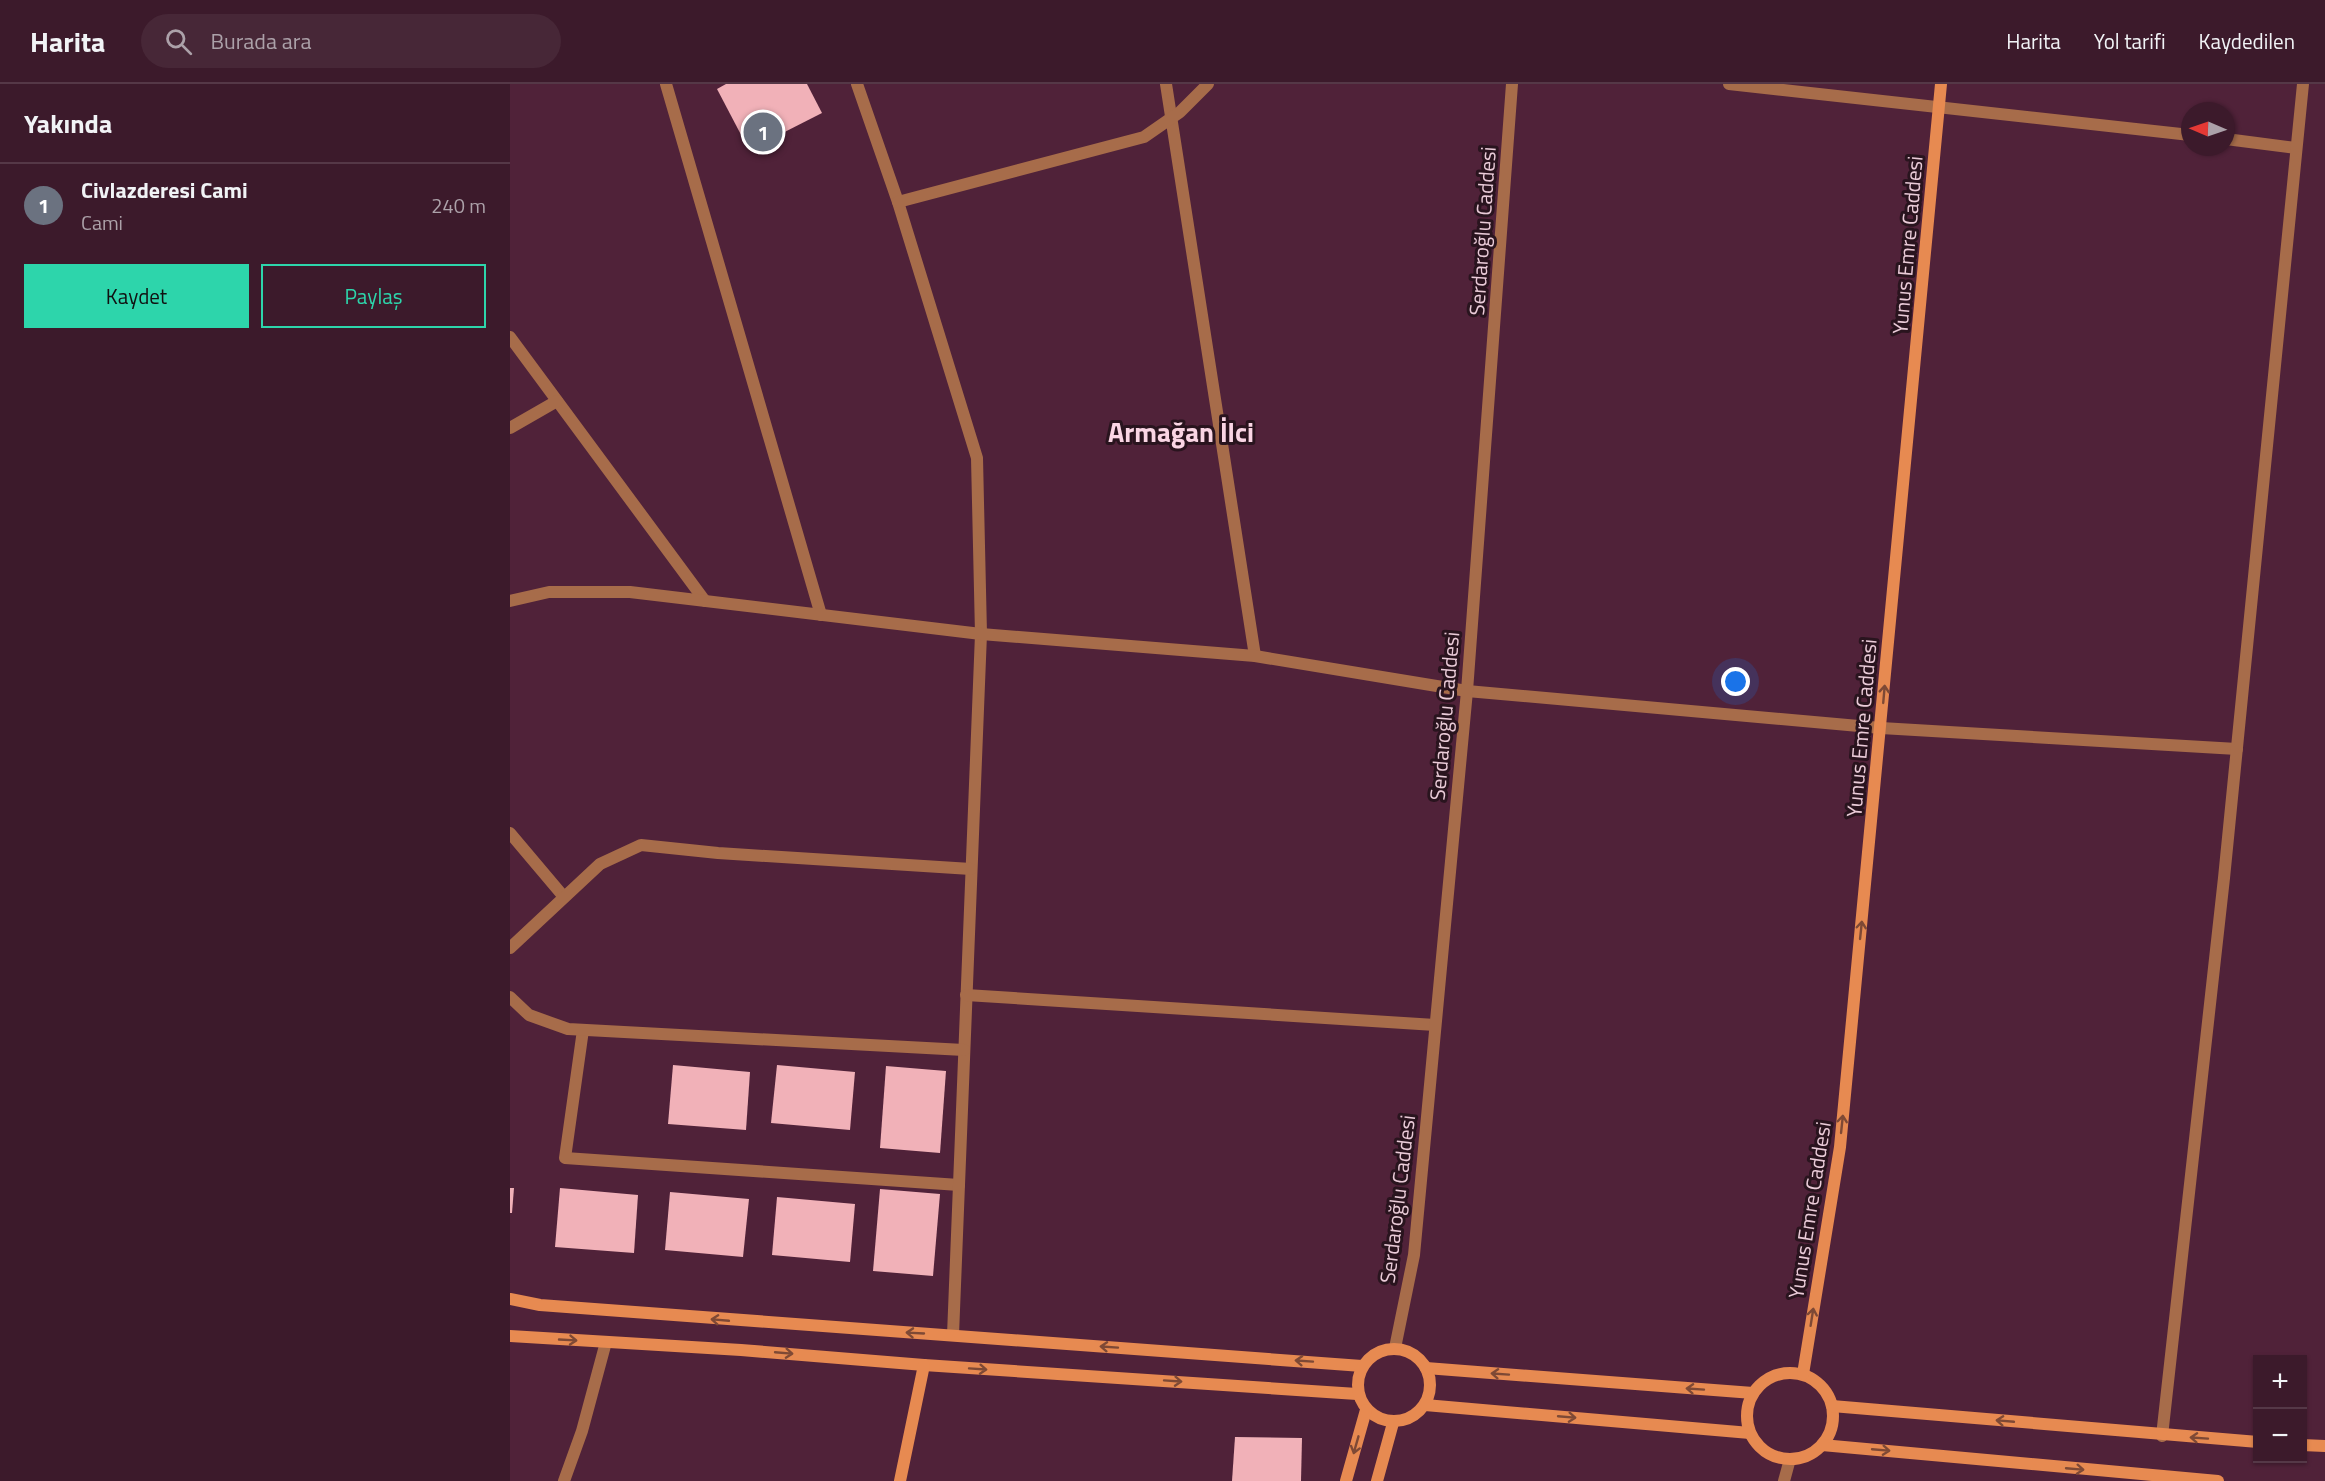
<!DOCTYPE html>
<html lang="tr">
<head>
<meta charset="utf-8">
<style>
  body { margin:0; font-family:"Titillium Web",sans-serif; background:#472737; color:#f1f3f6 }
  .controls { position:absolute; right:18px; bottom:18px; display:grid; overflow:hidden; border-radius:0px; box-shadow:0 2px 4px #0004 }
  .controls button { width:54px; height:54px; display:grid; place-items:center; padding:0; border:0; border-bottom:2px solid #553847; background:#3c1a2b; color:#f1f3f6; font:30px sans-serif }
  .compass { position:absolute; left:1671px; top:18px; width:54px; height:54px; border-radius:50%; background:#3c1a2b; box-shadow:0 2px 4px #0004; rotate:272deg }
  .you { position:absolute; left:1226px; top:598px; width:21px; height:21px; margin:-15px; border:4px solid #fff; border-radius:50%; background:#1a73e8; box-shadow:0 0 0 9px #1a73e833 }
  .badge { display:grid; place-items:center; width:39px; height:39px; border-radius:50%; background:#2dd5ab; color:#fff; font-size:20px; font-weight:700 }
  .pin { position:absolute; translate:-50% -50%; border:3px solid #fff; box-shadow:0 2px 6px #0006 }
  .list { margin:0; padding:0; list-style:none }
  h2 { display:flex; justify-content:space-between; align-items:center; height:78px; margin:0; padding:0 24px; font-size:26px }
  h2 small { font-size:20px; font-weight:400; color:#aca1a9 }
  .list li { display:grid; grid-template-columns:39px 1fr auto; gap:18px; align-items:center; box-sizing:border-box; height:84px; padding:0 24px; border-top:2px solid #553847 }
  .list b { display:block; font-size:22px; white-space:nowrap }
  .list p { margin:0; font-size:20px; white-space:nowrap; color:#aca1a9 }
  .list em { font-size:20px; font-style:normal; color:#aca1a9 }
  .actions { display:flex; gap:12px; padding:18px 24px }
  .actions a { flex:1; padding:14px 0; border:2px solid #2dd5ab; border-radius:0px; text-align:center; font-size:21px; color:#2dd5ab }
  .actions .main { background:#2dd5ab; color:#111 }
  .icon { flex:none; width:33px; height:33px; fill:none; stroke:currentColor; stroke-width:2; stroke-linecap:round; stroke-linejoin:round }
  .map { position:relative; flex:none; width:1815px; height:1397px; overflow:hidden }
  header { display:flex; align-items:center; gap:36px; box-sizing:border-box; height:84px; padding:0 30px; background:#3c1a2b; border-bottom:2px solid #553847 }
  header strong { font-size:28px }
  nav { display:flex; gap:33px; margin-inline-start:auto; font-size:21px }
  .search { width:420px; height:54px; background:#472737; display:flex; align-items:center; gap:15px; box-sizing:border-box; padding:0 21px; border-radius:33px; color:#aca1a9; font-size:22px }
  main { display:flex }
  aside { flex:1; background:#3c1a2b }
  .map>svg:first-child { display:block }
  .building { fill:#f1b1b8 }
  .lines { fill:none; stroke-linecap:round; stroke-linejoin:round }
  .lane { stroke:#a76c4a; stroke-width:12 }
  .street { stroke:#a76c4a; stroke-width:12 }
  .secondary { stroke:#e78a51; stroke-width:12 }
  .oneway { stroke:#7e4935 }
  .labels { text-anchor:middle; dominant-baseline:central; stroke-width:6; stroke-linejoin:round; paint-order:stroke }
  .street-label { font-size:21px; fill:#eacbd8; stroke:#29141e }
  .district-label { font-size:27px; font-weight:bold; fill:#fad5e4; stroke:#29141e }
</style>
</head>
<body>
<header>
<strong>Harita</strong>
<div class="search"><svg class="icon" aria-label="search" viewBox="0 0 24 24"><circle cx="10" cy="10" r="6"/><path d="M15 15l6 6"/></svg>Burada ara</div>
<nav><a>Harita</a><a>Yol tarifi</a><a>Kaydedilen</a></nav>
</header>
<main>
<aside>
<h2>Yakında<small></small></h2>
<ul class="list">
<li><span class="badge" style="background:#6b7280">1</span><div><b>Civlazderesi Cami</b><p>Cami</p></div><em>240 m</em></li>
</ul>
<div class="actions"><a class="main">Kaydet</a><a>Paylaş</a></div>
</aside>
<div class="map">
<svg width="1815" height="1397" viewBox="0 0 1815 1397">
  <rect width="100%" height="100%" fill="#502239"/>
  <!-- building -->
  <g class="building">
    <path d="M216,0H297L312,29L239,66L207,5Z"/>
    <path d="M163,981L240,988L236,1046L158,1040Z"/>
    <path d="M267,981L345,988L340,1046L261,1039Z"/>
    <path d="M376,982L436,987L430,1069L370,1064Z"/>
    <path d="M0,1104H4L2,1129H0Z"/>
    <path d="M50,1104L128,1111L124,1169L45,1163Z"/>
    <path d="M370,1105L430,1110L423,1192L363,1187Z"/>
    <path d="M160,1108L239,1115L233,1173L155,1166Z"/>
    <path d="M267,1113L345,1120L340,1178L262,1171Z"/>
    <path d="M725,1353L792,1354L791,1397H722Z"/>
  </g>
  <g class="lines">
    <!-- lane -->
    <path class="lane" d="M73,946L55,1074L449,1101"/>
    <!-- street -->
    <g class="street">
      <path d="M156,0L311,531"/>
      <path d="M347,0L388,118L467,374L471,550L443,1251"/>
      <path d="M656,0L745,572"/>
      <path d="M1219,0L1680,51"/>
      <path d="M1716,55L1786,64"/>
      <path d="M388,118L634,53L670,28L698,0"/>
      <path d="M0,253L195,517"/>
      <path d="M0,344L47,317"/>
      <path d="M0,517L39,508H120L471,550L745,572L957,607L1371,644L1727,665"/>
      <path d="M0,749L54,813"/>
      <path d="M0,864L90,780L131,761L208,769L461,785"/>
      <path d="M456,911L925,941"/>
      <path d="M0,913L19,931L58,945L454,966"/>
      <path d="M885,1264L904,1171L957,607L1002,0"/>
      <path d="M1652,1352L1714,794L1793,0"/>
      <path d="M54,1397L72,1347L96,1258"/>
      <path d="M1274,1397L1280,1375"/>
    </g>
    <!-- secondary -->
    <g class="secondary">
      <path d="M0,1215L30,1221L852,1282"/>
      <path d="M0,1252L231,1266L414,1281L847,1310"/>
      <circle cx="884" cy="1301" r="36"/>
      <path d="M916,1284L1243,1309"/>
      <circle cx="1280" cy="1332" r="43"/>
      <path d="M1293,1290L1330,1063L1431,0"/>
      <path d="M915,1321L1240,1349"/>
      <path d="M1322,1322L1748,1358"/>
      <path d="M1312,1361L1708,1397"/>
      <path d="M1792,1361L1815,1362"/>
      <path d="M390,1397L414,1281"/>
      <path d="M836,1397L856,1326"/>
      <path d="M867,1397L883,1339"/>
    </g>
  </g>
  <!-- one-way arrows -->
  <defs><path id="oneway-shaft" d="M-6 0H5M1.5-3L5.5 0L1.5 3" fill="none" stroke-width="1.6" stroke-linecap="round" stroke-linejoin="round" transform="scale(1.5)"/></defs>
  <g class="oneway">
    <use href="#oneway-shaft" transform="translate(1374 610) rotate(-85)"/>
    <use href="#oneway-shaft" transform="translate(1351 846) rotate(-84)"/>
    <use href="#oneway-shaft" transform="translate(1332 1040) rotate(-84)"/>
    <use href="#oneway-shaft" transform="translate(1302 1233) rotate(-81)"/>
    <use href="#oneway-shaft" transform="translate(210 1236) rotate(-175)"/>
    <use href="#oneway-shaft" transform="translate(405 1249) rotate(-177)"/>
    <use href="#oneway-shaft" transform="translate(58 1256) rotate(3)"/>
    <use href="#oneway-shaft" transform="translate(599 1263) rotate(-176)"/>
    <use href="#oneway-shaft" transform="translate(274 1269) rotate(5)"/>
    <use href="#oneway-shaft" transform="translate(794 1277) rotate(-176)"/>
    <use href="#oneway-shaft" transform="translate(468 1285) rotate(4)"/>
    <use href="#oneway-shaft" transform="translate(990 1290) rotate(-176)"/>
    <use href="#oneway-shaft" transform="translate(663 1297) rotate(4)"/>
    <use href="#oneway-shaft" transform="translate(1185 1305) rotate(-176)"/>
    <use href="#oneway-shaft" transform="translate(1057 1333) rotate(5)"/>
    <use href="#oneway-shaft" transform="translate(1495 1337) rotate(-175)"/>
    <use href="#oneway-shaft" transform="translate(1689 1354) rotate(-176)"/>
    <use href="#oneway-shaft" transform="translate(846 1361) rotate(106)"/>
    <use href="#oneway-shaft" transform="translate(1371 1366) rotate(5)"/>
    <use href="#oneway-shaft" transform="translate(1565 1385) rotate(5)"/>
  </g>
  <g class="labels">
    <!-- street labels -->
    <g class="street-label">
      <text transform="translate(972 147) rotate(-86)">Serdaroğlu Caddesi</text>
      <text transform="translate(1397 161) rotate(-85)">Yunus Emre Caddesi</text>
      <text transform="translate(934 632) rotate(-85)">Serdaroğlu Caddesi</text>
      <text transform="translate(1351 644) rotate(-85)">Yunus Emre Caddesi</text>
      <text transform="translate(887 1115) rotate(-83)">Serdaroğlu Caddesi</text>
      <text transform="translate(1299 1126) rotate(-81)">Yunus Emre Caddesi</text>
    </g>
    <!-- district labels -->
    <g class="district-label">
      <text x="671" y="347">Armağan İlci</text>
    </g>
  </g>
</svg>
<div class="controls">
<button>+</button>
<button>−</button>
</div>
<svg class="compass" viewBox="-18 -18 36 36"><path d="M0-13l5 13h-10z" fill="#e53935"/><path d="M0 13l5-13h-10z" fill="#aca1a9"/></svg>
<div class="you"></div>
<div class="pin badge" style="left:253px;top:48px;background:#6b7280">1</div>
</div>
</main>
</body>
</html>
